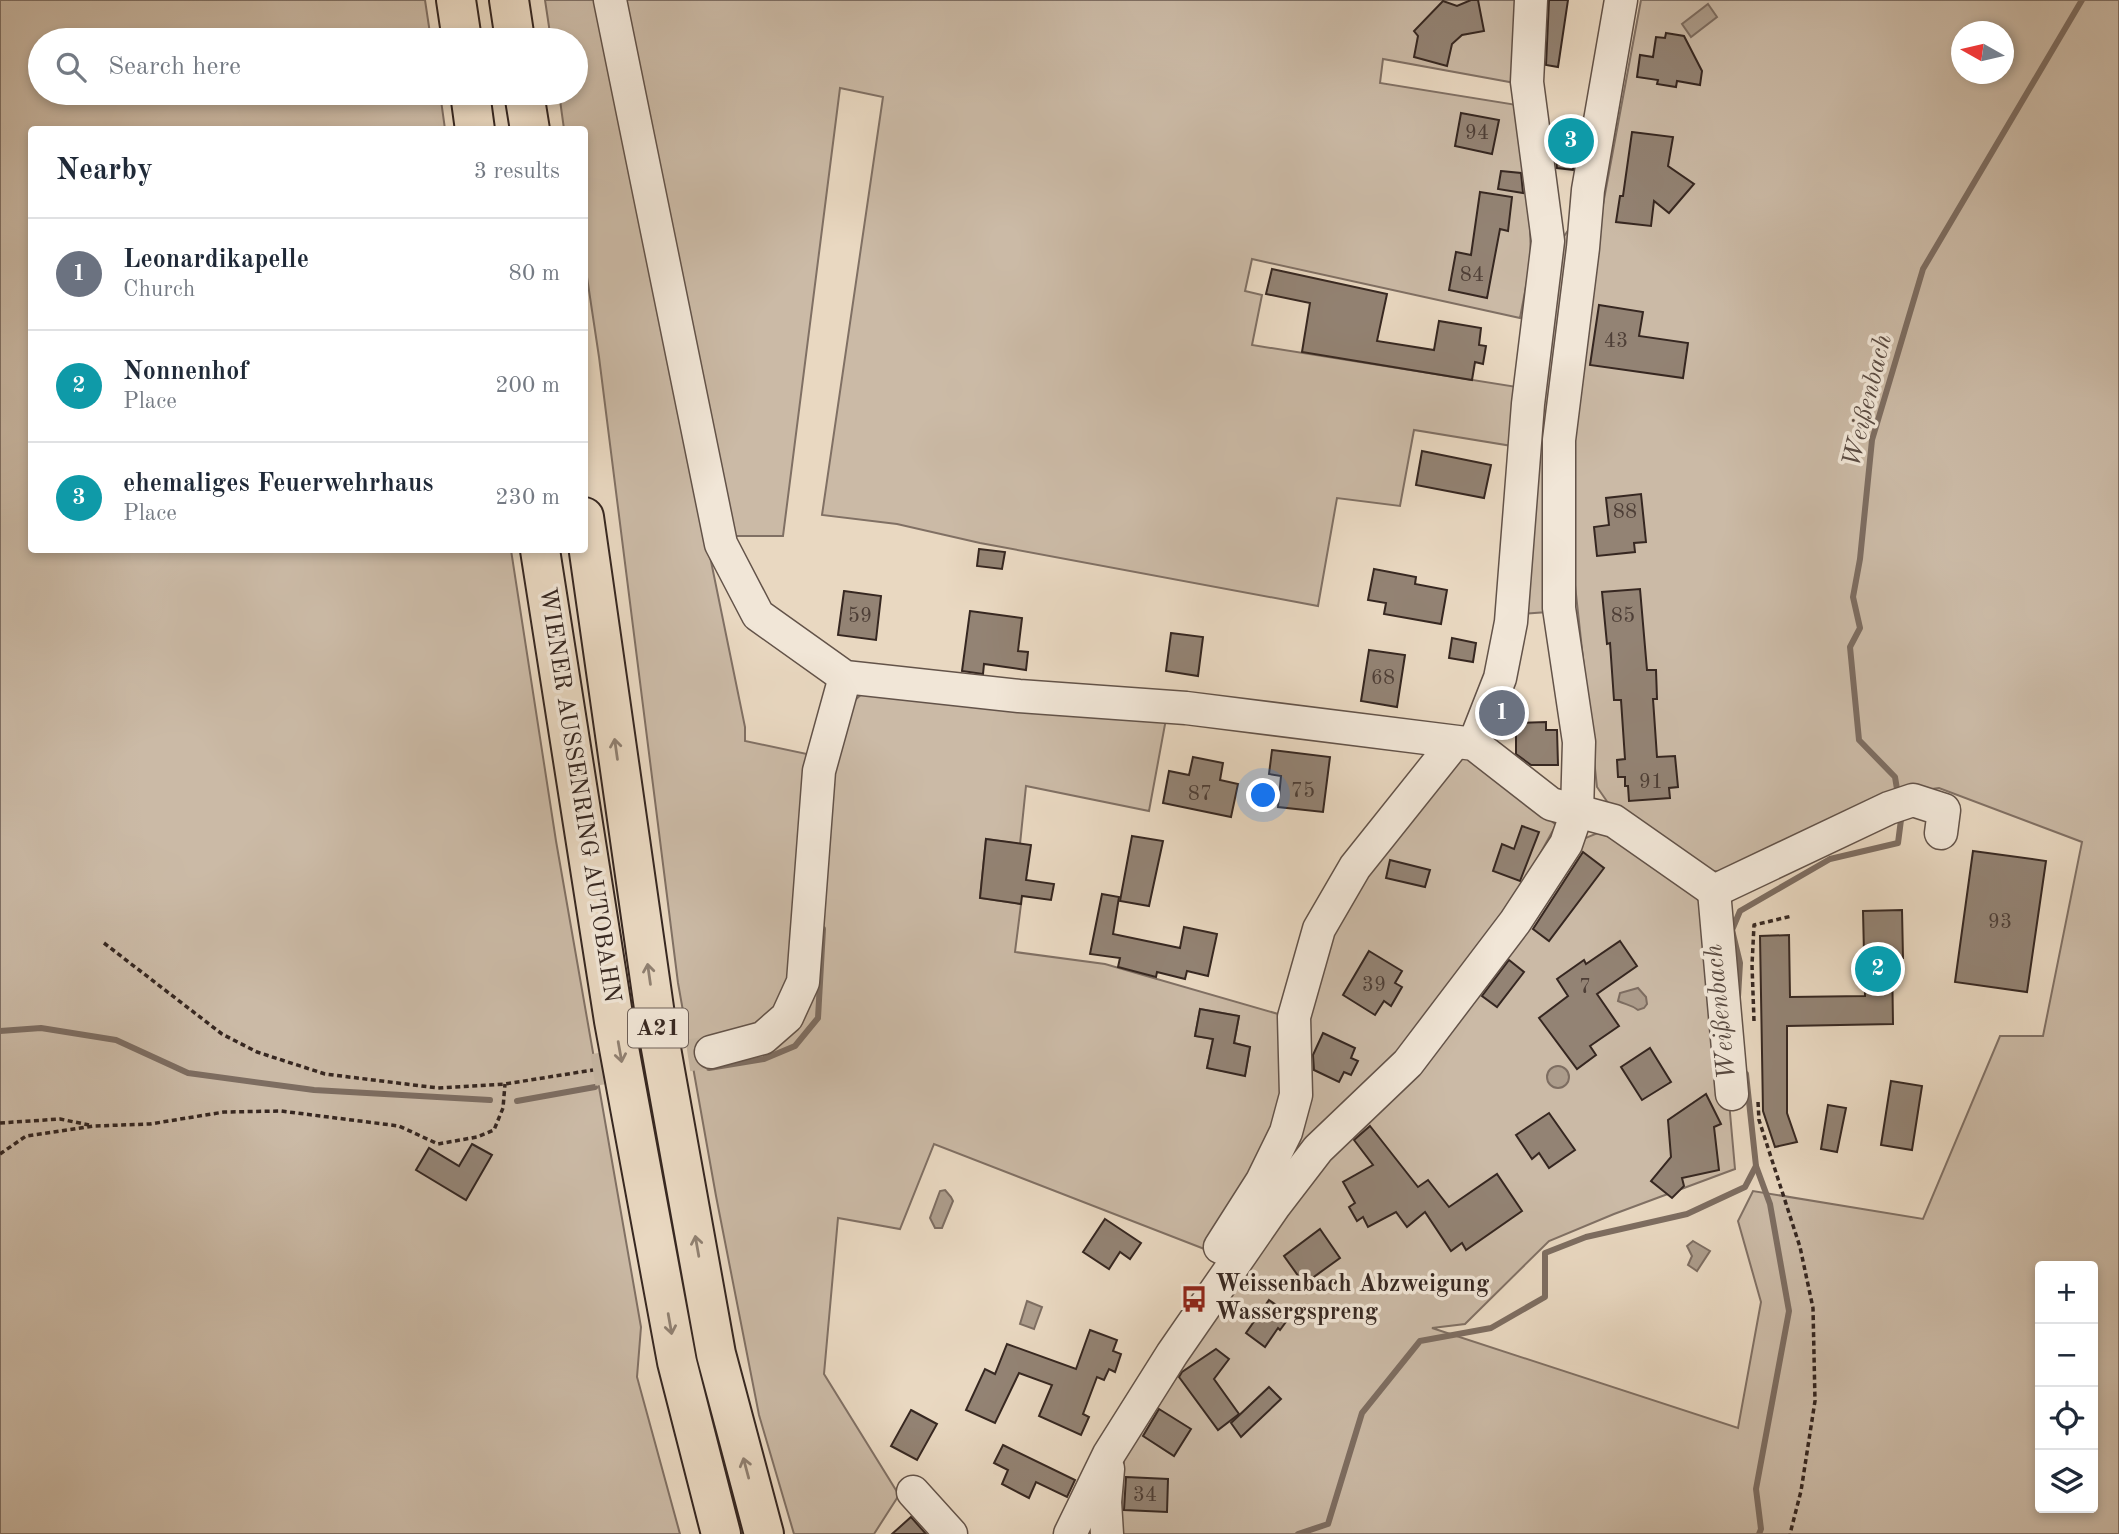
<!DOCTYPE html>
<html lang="en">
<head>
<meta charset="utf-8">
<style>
  body { margin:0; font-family:"Old Standard TT",serif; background:#f2f2f3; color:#1f2937 }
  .controls { position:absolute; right:21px; bottom:21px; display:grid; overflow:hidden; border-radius:7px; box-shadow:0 4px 10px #0003 }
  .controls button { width:63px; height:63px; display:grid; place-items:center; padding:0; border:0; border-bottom:2px solid #e0e1e3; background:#fff; color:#1f2937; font:35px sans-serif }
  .compass { position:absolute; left:1951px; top:21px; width:63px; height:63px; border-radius:50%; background:#fff; box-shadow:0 4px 10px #0003; rotate:278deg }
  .you { position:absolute; left:1264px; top:796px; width:24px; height:24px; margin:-18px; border:5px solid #fff; border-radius:50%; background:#1a73e8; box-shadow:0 0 0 10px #1a73e833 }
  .badge { display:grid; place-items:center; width:46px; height:46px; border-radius:50%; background:#b45309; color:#fff; font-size:23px; font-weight:700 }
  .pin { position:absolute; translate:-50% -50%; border:4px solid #fff; box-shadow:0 2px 7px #0006 }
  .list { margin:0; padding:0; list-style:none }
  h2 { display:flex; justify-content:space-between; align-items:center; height:91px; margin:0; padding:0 28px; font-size:30px }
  h2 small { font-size:23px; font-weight:400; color:#747a83 }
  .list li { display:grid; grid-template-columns:46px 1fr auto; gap:21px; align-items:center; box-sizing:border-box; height:112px; padding:0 28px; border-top:2px solid #e0e1e3 }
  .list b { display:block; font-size:26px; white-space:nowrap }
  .list p { margin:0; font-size:23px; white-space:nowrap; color:#747a83 }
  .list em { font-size:23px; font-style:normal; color:#747a83 }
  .icon { flex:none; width:38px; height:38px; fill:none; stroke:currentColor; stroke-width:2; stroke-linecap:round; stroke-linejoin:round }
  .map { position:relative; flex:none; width:2119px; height:1534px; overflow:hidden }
  .search { position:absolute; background:#fff; box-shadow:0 4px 10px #0003; left:28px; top:28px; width:560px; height:77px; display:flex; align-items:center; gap:18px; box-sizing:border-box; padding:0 24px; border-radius:38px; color:#747a83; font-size:26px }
  .panel { position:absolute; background:#fff; box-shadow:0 4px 10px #0003; left:28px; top:126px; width:560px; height:427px; border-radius:7px }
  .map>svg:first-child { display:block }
  .green { fill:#cbbaa6; stroke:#807064; stroke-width:2; fill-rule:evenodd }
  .water { fill:#ac9c8b; stroke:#7d6d61; stroke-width:2 }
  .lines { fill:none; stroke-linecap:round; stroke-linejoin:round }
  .stream { stroke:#7d6d61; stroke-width:6 }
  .building { fill:#938374; stroke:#362721; stroke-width:2 }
  .minor-tunnel { stroke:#c5b5a1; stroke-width:32; stroke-dasharray:32 16; stroke-linecap:butt }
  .minor-casing { stroke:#635349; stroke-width:35 }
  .highway-casing { stroke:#362721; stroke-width:42 }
  .path { stroke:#362721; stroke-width:3.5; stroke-dasharray:5 3.5; stroke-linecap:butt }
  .minor { stroke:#f1e6d7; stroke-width:32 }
  .highway { stroke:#e9d8c1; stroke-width:38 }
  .oneway { stroke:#908071 }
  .labels { text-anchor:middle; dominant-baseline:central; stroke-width:7; stroke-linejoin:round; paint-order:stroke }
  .number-label { font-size:21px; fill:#4d3e36 }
  .shield { fill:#f1e6d7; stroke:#6e6058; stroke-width:2 }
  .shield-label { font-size:23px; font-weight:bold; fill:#362721 }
  .street-label { font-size:24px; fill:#362721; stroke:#f1e6d7 }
  .poi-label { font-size:24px; font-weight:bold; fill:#362721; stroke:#f1e6d7; text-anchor:start }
  .water-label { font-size:26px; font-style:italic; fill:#594a41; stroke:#f1e6d7 }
</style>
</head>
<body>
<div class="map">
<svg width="2119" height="1534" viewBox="0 0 2119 1534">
  <rect width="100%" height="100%" fill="#e9d8c1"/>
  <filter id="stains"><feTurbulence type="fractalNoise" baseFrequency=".00286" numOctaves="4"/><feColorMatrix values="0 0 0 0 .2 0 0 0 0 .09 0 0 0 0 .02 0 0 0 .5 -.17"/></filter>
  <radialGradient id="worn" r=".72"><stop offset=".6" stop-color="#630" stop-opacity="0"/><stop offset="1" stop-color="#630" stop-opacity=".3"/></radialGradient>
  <!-- green -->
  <g class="green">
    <path d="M0,0H425L431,40H40V93H440L445,129L32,130V550H511L556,841L641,1327L637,1377L680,1534H0Z"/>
    <path d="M545,0H1515V83L1383,59L1380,83L1517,105L1529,194L1531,260L1520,318L1252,259L1245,291L1262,295L1252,345L1517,387L1512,446L1414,430L1400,506L1337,498L1318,606L980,543L897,524L822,515L883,97L840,88L783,536H732L705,532L745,727V741L816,756L830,743L853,702L865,691L1166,719L1149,811L1026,786L1020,844L986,839L980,898L1021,904L1015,952L1105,964L1299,1020L1323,938L1449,760L1473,755L1513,785L1556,825L1515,899L1400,1050L1225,1257L934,1144L900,1229L838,1218L824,1374L899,1495L874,1534H794L759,1415L716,1196L678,983L599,357L585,264L584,130L564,129L559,93H576V40H551ZM1200,1009L1239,1016L1234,1043L1250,1047L1245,1075L1207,1068L1213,1039L1195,1036Z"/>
    <path d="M1641,0H2119V1534H1121L1124,1459L1204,1330L1276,1219L1583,839L1600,832L1704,892L1727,1079L1735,1169L1614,1214L1549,1241L1465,1324L1432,1328L1738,1428L1761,1302L1738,1221L1753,1191L1923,1219L2000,1036H2043L2082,842L1939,788L1909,792L1727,873L1707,870L1613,810L1597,787L1575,585L1568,491L1599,226ZM1962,32H2004V74H1962ZM2040,1266H2093V1508H2040Z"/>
    <path d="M1576,219L1548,612L1521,614L1553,252Z"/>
  </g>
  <!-- water -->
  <g class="water">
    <path d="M1708,4L1717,17L1691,37L1682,24Z"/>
    <path d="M1638,988L1646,997L1647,1004L1644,1008L1638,1010C1630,1004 1626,1005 1618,1001L1620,993Z"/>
    <circle cx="1558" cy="1077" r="11"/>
    <path d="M945,1190L951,1197L953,1201L942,1228H935L930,1218L940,1191Z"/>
    <path d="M1693,1241L1710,1251L1697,1271L1688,1265L1692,1256L1687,1246Z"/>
    <path d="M1027,1301L1042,1307L1034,1329L1020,1324Z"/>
  </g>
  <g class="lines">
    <!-- stream -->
    <g class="stream">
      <path d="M1898,795L1895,777L1859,740L1850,647L1860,628L1853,597L1860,559L1872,440L1923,269L2082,0"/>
      <path d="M1738,997L1740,963L1732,930L1740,911L1830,859L1898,843L1902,812"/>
      <path d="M0,1031L41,1028L116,1040L188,1073L314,1090L490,1100"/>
      <path d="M709,1068L764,1059L795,1046L818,1018L823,929"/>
      <path d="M517,1101L595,1087"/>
      <path d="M1756,1166L1770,1204L1789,1311L1756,1489L1761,1529L1759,1534"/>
      <path d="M1298,1534L1328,1524L1362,1413L1420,1341L1491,1328L1545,1297V1253L1586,1237L1687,1214L1745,1187L1756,1166L1746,1074"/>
    </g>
  </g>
  <!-- building -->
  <g class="building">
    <path d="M1471,0H1478L1484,31L1462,35L1452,44L1447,66L1414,57L1418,36L1414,31L1443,1L1457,6Z"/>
    <path d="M1549,0H1568L1558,67L1546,65Z"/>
    <path d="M1666,33L1684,36L1702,71L1700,85L1677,81L1676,87L1657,84L1658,80L1637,77L1640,55L1653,57L1656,37L1665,38Z"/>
    <path d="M1461,113L1499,120L1492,154L1455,146Z"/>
    <path d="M1559,120L1581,122L1573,170L1557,168L1555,153Z"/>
    <path d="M1632,132L1673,137L1668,166L1694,184L1669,213L1654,201L1651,226L1616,222L1620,196H1623Z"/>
    <path d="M1501,171L1521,173L1523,193L1498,189Z"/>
    <path d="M1480,192L1512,197L1508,231L1500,229L1487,298L1449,290L1456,252L1471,255Z"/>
    <path d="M1272,269L1387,294L1377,341L1434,350L1439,321L1481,328L1479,345L1486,346L1483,364L1475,362L1472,380L1302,352L1310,303L1266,294Z"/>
    <path d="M1599,305L1643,312L1639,336L1688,343L1683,378L1590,365Z"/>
    <path d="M1422,451L1491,465L1484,498L1416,485Z"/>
    <path d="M1641,494L1646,542L1634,543L1635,552L1597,556L1594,527L1609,525L1606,498Z"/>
    <path d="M979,549L1005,552L1002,569L977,566Z"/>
    <path d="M1374,569L1416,577L1415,584L1447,590L1441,624L1384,614L1386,603L1368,600Z"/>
    <path d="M1640,589L1647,670H1656L1657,699H1653L1657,757L1675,756L1678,787L1669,788L1670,798L1629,801L1628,786H1625V777H1618L1617,760L1625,759L1621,700H1614L1610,643L1607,644L1602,592Z"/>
    <path d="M844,591L881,596L876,640L838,635Z"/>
    <path d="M970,611L1022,618L1018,651L1028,652L1026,670L984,664L983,674L962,671Z"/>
    <path d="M1171,633L1203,637L1198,676L1166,671Z"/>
    <path d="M1452,638L1476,643L1473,662L1449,658Z"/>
    <path d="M1369,650L1405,655L1397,707L1361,701Z"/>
    <path d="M1546,722V730H1557L1558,765H1531L1516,754V723Z"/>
    <path d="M1272,750L1330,757L1323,812L1278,807L1281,776L1269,774Z"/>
    <path d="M1193,757L1223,763L1220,780L1238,784L1231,817L1163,803L1169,771L1189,775Z"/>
    <path d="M1522,826L1539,832L1520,881L1493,871L1502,844L1514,849Z"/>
    <path d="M1132,836L1163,841L1149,906L1120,901Z"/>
    <path d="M986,839L1031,845L1026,880L1054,884L1051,900L1022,896L1021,904L980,898Z"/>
    <path d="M1973,851L2046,861L2027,992L1955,982Z"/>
    <path d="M1583,852L1604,868L1549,941L1533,929Z"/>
    <path d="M1390,860L1430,870L1425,887L1386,878Z"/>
    <path d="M1102,894L1119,897L1113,934L1180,948L1184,927L1217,934L1208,976L1187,971L1185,979L1157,972L1156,977L1118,967L1120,958L1090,954Z"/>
    <path d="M1902,910L1903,958H1892L1893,1024L1787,1026V1113L1797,1142L1775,1147L1763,1111L1760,936L1789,935L1790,997L1865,996L1863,911Z"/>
    <path d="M1620,941L1637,966L1597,994L1619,1026L1590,1046L1596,1055L1577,1069L1539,1018L1568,996L1557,979L1584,960L1586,964Z"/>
    <path d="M1369,951L1402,971L1395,983L1402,987L1391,1006L1384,1001L1375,1015L1343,995Z"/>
    <path d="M1509,960L1524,972L1497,1007L1482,996Z"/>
    <path d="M1200,1009L1239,1016L1234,1043L1250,1047L1245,1076L1207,1068L1213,1039L1195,1036Z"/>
    <path d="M1323,1033L1355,1048L1351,1058L1358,1061L1351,1075L1344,1072L1339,1082L1314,1070L1313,1055Z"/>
    <path d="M1650,1048L1671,1082L1642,1100L1621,1067Z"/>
    <path d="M1891,1081L1922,1086L1912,1150L1881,1145Z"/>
    <path d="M1706,1094L1721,1124L1714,1127L1719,1170L1682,1178L1684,1186L1672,1198L1651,1181L1671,1157L1668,1120Z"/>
    <path d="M1828,1105L1846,1108L1837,1152L1821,1149Z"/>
    <path d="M1549,1113L1575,1150L1549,1168L1539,1153L1532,1159L1516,1135Z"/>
    <path d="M1370,1126L1418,1187L1428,1180L1449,1207L1497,1174L1522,1211L1466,1250L1462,1243L1451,1251L1425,1212L1407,1227L1396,1212L1368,1227L1363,1217L1357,1221L1349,1207L1355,1203L1343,1182L1373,1165L1354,1140Z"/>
    <path d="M472,1144L492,1155L466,1200L416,1170L429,1148L459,1166Z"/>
    <path d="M1105,1219L1141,1243L1130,1259L1120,1252L1109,1269L1083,1252Z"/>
    <path d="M1320,1229L1340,1258L1304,1284L1284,1256Z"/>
    <path d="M1269,1300L1291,1315L1280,1330L1278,1328L1265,1347L1246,1333Z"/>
    <path d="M1090,1330L1117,1340L1113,1351L1121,1354L1115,1372L1109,1369L1104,1380L1097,1377L1083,1414L1089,1417L1081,1435L1039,1416L1052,1385L1019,1373L995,1423L966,1410L985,1369L995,1374L1007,1344L1076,1369Z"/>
    <path d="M1216,1349L1229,1359L1214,1379L1239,1414L1218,1430L1179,1377L1182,1372Z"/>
    <path d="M1269,1387L1281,1399L1241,1437L1231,1423Z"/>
    <path d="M1159,1409L1191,1429L1174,1456L1143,1436Z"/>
    <path d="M911,1410L937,1424L917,1460L891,1446Z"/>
    <path d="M1003,1445L1075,1480L1067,1497L1036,1482L1029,1498L1002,1484L1008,1470L994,1463Z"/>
    <path d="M1126,1477L1168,1479L1167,1512L1124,1510Z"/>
    <path d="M911,1517L926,1534H892Z"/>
  </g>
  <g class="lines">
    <!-- minor-tunnel -->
    <path class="minor-tunnel" d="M593,1070L711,1052"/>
    <defs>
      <g id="minor">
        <path d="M610,0L721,544L758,615L845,677L1019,696L1186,708L1474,744L1551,804L1614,821L1714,891L1889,808L1913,800L1944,810L1941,833"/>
        <path d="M1474,744L1500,678L1511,622L1528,404L1548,241L1527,82L1531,0"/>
        <path d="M1714,891L1732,1094"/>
        <path d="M711,1052L763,1038L787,1017L803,982L819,771L845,677"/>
        <path d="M1220,1247L1262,1181L1286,1132L1296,1095L1294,1017L1319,929L1355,867L1454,743"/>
        <path d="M913,1492L951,1534"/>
        <path d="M1070,1534L1109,1454L1172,1354L1275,1205L1318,1149L1408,1063L1515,922L1566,844L1577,812L1579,742L1559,608V440L1583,248L1588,190L1621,0"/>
        <path d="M1107,1534L1105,1502L1108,1469"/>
      </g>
      <g id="highway">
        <path d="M456,0L462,40"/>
        <path d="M509,0L515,40"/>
        <path d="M470,93L475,130"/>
        <path d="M524,93L530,130"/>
        <path d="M584,517L655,1015L716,1354L764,1534"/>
        <path d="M540,550L614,1021L677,1362L721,1534"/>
      </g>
    </defs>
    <!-- minor casing -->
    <use href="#minor" class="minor-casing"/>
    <!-- highway casing -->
    <use href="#highway" class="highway-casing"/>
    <!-- path -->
    <g class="path">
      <path d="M104,943L222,1034L257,1052L325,1074L438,1088L505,1084L593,1070"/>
      <path d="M1754,1021L1752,965L1754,925L1792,916"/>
      <path d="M1758,1102L1759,1120L1800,1247L1813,1308L1815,1401L1801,1491L1790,1534"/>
      <path d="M0,1123L60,1119L89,1125"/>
      <path d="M0,1154L26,1136L94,1126L150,1124L224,1112L281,1111L399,1126L438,1144L477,1137L494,1130L503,1108L505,1084"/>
    </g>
    <!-- minor -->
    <use href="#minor" class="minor"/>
    <!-- highway -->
    <use href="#highway" class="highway"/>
  </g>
  <!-- one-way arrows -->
  <defs><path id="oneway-shaft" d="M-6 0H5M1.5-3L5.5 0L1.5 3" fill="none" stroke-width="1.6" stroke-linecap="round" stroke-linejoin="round" transform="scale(1.75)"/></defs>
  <g class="oneway">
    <use href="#oneway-shaft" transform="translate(616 749) rotate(-98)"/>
    <use href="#oneway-shaft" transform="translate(649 974) rotate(-98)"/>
    <use href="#oneway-shaft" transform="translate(620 1052) rotate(80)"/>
    <use href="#oneway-shaft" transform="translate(697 1246) rotate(-100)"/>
    <use href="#oneway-shaft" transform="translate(670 1324) rotate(80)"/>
    <use href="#oneway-shaft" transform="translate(746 1468) rotate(-105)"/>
  </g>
  <!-- icons -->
  <defs>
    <symbol id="bus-bare" viewBox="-9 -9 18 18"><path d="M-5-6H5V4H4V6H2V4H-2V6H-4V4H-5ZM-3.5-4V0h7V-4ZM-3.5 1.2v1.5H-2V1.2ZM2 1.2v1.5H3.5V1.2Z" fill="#8f2418" stroke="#f1e6d7" stroke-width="2.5" paint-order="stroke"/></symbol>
  </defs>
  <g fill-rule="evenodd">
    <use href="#bus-bare" x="1175" y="1280" width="38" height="38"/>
  </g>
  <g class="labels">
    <!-- number labels -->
    <g class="number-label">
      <text x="1477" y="133">94</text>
      <text x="1472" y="275">84</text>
      <text x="1616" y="341">43</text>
      <text x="1625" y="512">88</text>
      <text x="860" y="616">59</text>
      <text x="1623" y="616">85</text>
      <text x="1383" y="678">68</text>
      <text x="1651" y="782">91</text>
      <text x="1303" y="791">75</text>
      <text x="1200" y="794">87</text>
      <text x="2000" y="922">93</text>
      <text x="1374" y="985">39</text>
      <text x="1585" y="987">7</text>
      <text x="1145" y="1495">34</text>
    </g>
    <!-- shield labels -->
    <rect class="shield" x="628" y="1008.5" width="60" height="39" rx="5"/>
    <g class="shield-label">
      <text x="658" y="1028">A21</text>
    </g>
    <!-- street labels -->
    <g class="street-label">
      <text transform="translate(579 795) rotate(81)">WIENER AUSSENRING AUTOBAHN</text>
    </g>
    <!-- poi labels -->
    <g class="poi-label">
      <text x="1215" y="1285">Weissenbach Abzweigung<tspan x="1215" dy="28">Wassergspreng</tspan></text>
    </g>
    <!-- water labels -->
    <g class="water-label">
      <text transform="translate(1868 401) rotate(-76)">Weißenbach</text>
      <text transform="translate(1721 1012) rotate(-96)">Weißenbach</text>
    </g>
  </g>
  <rect width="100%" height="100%" filter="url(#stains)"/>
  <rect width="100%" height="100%" fill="url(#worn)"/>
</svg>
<div class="controls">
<button>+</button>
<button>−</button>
<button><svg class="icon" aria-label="locate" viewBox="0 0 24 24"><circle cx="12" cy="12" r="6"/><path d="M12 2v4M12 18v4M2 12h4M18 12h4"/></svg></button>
<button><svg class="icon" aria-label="layers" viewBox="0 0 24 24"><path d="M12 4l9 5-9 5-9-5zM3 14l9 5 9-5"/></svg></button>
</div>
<svg class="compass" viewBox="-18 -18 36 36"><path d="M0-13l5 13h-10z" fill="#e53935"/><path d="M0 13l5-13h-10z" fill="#747a83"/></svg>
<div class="you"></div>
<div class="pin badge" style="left:1502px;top:713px;background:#6b7280">1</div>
<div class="pin badge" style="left:1878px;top:969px;background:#0f9aa8">2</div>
<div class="pin badge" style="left:1571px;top:141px;background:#0f9aa8">3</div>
<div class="search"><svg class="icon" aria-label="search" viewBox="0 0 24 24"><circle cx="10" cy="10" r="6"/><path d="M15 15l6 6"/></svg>Search here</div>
<section class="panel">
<h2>Nearby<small>3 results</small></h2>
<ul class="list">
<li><span class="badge" style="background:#6b7280">1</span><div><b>Leonardikapelle</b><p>Church</p></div><em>80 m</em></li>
<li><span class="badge" style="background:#0f9aa8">2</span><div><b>Nonnenhof</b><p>Place</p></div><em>200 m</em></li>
<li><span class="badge" style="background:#0f9aa8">3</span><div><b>ehemaliges Feuerwehrhaus</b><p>Place</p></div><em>230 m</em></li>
</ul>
</section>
</div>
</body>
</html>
